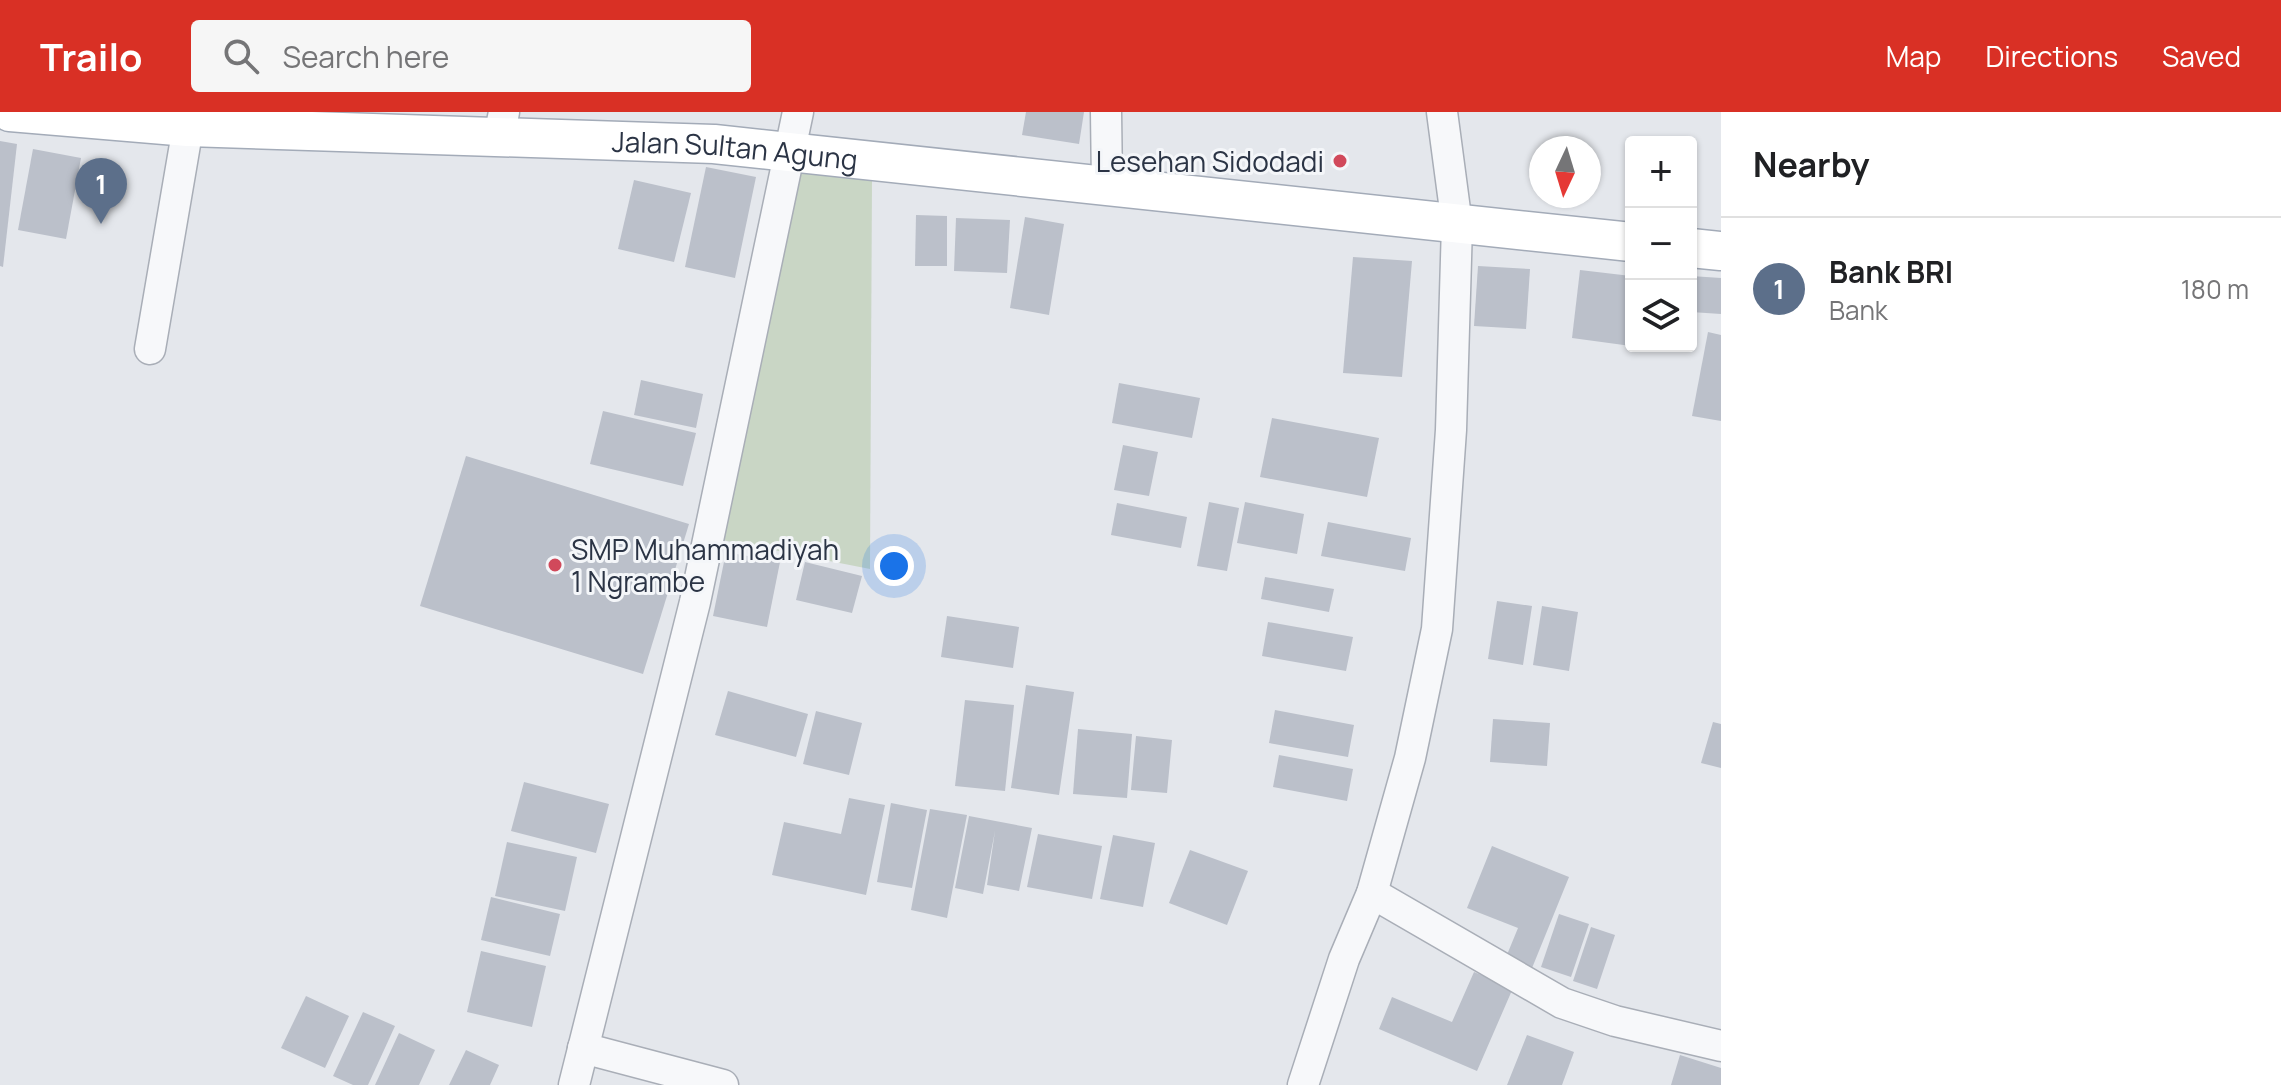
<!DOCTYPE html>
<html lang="en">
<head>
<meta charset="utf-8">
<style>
  body { margin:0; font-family:Manrope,sans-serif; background:#f6f6f6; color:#202124 }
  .controls { position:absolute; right:24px; top:24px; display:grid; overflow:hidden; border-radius:8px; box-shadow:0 2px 6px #0004 }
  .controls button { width:72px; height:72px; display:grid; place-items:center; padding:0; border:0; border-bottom:2px solid #e0e0e0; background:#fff; color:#202124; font:40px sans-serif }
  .compass { position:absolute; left:1529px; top:24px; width:72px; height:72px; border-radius:50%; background:#fff; box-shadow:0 2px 6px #0004; rotate:184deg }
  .you { position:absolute; left:894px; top:454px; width:28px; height:28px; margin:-20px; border:6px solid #fff; border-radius:50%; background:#1a73e8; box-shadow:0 0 0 12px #1a73e833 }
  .badge { display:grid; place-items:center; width:52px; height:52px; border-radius:50%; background:#d93025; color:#fff; font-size:26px; font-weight:700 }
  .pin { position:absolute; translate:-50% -66px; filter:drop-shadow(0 2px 4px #0008) }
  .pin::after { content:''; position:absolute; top:42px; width:28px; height:24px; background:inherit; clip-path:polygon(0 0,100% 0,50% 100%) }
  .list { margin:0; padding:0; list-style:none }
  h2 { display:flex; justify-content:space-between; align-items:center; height:104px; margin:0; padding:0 32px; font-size:34px }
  h2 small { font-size:26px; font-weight:400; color:#757577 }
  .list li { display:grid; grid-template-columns:52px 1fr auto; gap:24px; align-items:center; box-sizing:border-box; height:144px; padding:0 32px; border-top:2px solid #e0e0e0 }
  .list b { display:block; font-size:30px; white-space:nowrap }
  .list p { margin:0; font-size:26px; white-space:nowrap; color:#757577 }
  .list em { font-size:26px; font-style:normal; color:#757577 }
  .icon { flex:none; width:44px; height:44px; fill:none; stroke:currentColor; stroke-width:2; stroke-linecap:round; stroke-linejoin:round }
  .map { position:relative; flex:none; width:1721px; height:973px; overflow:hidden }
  header { display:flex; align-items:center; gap:48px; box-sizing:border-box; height:112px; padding:0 40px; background:#d93025; color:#fff }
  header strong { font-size:38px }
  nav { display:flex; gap:44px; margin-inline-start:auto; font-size:28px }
  .search { width:560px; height:72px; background:#f6f6f6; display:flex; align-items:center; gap:20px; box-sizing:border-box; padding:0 28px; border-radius:8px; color:#757577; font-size:30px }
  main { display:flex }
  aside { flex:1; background:#fff }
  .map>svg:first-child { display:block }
  .green { fill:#c9d6c5 }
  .building { fill:#bbc0ca }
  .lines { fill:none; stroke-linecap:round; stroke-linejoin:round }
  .minor-casing { stroke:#a9aeb7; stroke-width:33 }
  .major-casing { stroke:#a3abb8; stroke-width:41 }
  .minor { stroke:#f7f8fa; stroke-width:30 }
  .major { stroke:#fff; stroke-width:38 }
  .poi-dot { fill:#d1495b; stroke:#f4f6f9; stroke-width:3 }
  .labels { text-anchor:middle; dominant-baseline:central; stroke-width:6; stroke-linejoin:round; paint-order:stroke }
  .street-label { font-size:28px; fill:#2b3445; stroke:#f4f6f9 }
  .poi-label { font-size:28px; fill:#2b3445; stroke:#f4f6f9; text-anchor:end }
</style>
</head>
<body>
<header>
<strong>Trailo</strong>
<div class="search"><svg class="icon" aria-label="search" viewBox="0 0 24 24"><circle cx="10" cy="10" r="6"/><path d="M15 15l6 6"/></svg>Search here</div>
<nav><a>Map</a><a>Directions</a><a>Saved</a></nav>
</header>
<main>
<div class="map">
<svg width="1721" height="973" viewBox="0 0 1721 973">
  <rect width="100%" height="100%" fill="#e4e7ec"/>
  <!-- green -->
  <path class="green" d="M794,57L872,66L870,457L717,427Z"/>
  <!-- building -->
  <g class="building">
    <path d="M1026,0H1084L1079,32L1022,23Z"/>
    <path d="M0,29L17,32L3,155L0,154Z"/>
    <path d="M33,37L81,46L66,127L18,118Z"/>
    <path d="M706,55L756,65L735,166L685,155Z"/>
    <path d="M634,68L691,81L674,150L618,137Z"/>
    <path d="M916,103L947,104V154H915Z"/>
    <path d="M1025,105L1064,112L1049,203L1010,196Z"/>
    <path d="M956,106L1010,108L1007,161L954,159Z"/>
    <path d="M1353,145L1412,149L1402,265L1343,261Z"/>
    <path d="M1478,154L1530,157L1526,217L1474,214Z"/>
    <path d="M1580,158L1631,164V234L1572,226Z"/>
    <path d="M1691,164L1721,166V202L1691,200Z"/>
    <path d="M1708,220L1721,223V309L1692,304Z"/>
    <path d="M641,268L703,282L696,316L634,303Z"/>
    <path d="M1119,271L1200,286L1192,326L1112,311Z"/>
    <path d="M603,299L696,321L683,374L590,352Z"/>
    <path d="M1272,306L1379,326L1367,385L1260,365Z"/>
    <path d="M1123,333L1158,340L1149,384L1114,378Z"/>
    <path d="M466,344L689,412L643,562L420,494Z"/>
    <path d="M1209,390L1239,396L1227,459L1197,454Z"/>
    <path d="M1245,390L1304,402L1297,442L1237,431Z"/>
    <path d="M1117,391L1187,405L1181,436L1111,423Z"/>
    <path d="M1328,410L1411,426L1405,459L1321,444Z"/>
    <path d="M726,440L780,450L767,515L713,504Z"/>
    <path d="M805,450L862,464L852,501L796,488Z"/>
    <path d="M1265,465L1334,477L1329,500L1261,487Z"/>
    <path d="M1497,489L1532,494L1523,553L1488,547Z"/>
    <path d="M1542,494L1578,500L1569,559L1533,553Z"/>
    <path d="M947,504L1019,515L1013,556L941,545Z"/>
    <path d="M1268,510L1353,525L1346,559L1262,544Z"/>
    <path d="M1026,573L1074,580L1059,683L1011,676Z"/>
    <path d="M728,579L808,602L796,645L715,623Z"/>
    <path d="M965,588L1014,593L1005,679L955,674Z"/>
    <path d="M1275,598L1354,613L1348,645L1269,631Z"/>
    <path d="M816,599L862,611L849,663L803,652Z"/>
    <path d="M1493,607L1550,611L1547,654L1490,650Z"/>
    <path d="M1713,610L1721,612V656L1701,651Z"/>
    <path d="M1078,617L1132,622L1127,686L1073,682Z"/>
    <path d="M1136,624L1172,628L1167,681L1131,678Z"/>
    <path d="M1279,643L1353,657L1347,689L1273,675Z"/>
    <path d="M524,670L609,692L596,741L511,719Z"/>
    <path d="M849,686L885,693L866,783L772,763L784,710L841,722Z"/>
    <path d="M891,691L927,698L912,776L877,770Z"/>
    <path d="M930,697L967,703L947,806L911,798Z"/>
    <path d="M969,704L1032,716L1019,779L987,773L995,719L983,782L955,776Z"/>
    <path d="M1038,722L1102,734L1092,787L1027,775Z"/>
    <path d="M1113,723L1155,731L1143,795L1100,787Z"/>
    <path d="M507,730L577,745L565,799L495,784Z"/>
    <path d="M1492,734L1569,765L1530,861L1504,850L1518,816L1467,796Z"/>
    <path d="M1190,738L1248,759L1227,813L1169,791Z"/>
    <path d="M491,785L560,802L550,844L481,828Z"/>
    <path d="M1559,802L1589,812L1571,865L1541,855Z"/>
    <path d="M1591,815L1615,823L1597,877L1573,869Z"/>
    <path d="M481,839L546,854L532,915L467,900Z"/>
    <path d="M1474,860L1513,876L1477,959L1379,917L1392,885L1452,910Z"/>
    <path d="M306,884L349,904L325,956L281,936Z"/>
    <path d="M363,900L395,914L368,973H353L333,964Z"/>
    <path d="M399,921L435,938L419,973H375Z"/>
    <path d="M1527,923L1574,940L1562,973H1507Z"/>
    <path d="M466,938L499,953L490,973H449Z"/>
    <path d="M1680,943L1721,956V973H1671Z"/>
  </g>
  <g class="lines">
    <defs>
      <g id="minor">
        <path d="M1106,0L1107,72"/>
        <path d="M499,25L504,0"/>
        <path d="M150,237L188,15"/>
        <path d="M1372,781L1562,891L1615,909L1721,934"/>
        <path d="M583,936L723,973"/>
        <path d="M574,973L695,490L798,0"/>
        <path d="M1303,973L1344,847L1372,781L1410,646L1437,517L1451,318L1457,113L1442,0"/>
      </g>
      <g id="major">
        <path id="s1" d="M10,0L188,15L714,32L1631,130"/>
        <path d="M1691,136L1721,139"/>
      </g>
    </defs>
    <!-- minor casing -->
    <use href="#minor" class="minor-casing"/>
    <!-- major casing -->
    <use href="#major" class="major-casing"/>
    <!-- minor -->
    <use href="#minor" class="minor"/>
    <!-- major -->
    <use href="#major" class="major"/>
  </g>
  <!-- markers -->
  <g class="poi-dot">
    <circle cx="1340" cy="49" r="8"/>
    <circle cx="555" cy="453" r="8"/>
  </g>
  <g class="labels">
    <!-- street labels -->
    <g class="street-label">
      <text stroke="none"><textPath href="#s1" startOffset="726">Jalan Sultan Agung</textPath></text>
    </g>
    <!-- poi labels -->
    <g class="poi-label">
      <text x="1324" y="49">Lesehan Sidodadi</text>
      <text x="571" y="437" text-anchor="start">SMP Muhammadiyah<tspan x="571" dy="32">1 Ngrambe</tspan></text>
    </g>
  </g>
</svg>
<div class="controls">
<button>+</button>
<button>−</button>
<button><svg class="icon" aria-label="layers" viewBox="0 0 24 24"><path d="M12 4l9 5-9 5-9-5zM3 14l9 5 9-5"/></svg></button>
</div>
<svg class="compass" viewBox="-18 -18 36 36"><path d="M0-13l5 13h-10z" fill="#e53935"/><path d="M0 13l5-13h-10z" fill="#757577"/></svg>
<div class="you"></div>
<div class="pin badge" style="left:101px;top:112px;background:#5c6f8a">1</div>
</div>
<aside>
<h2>Nearby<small></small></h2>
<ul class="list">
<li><span class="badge" style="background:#5c6f8a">1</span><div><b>Bank BRI</b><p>Bank</p></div><em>180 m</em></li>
</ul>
</aside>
</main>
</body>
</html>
